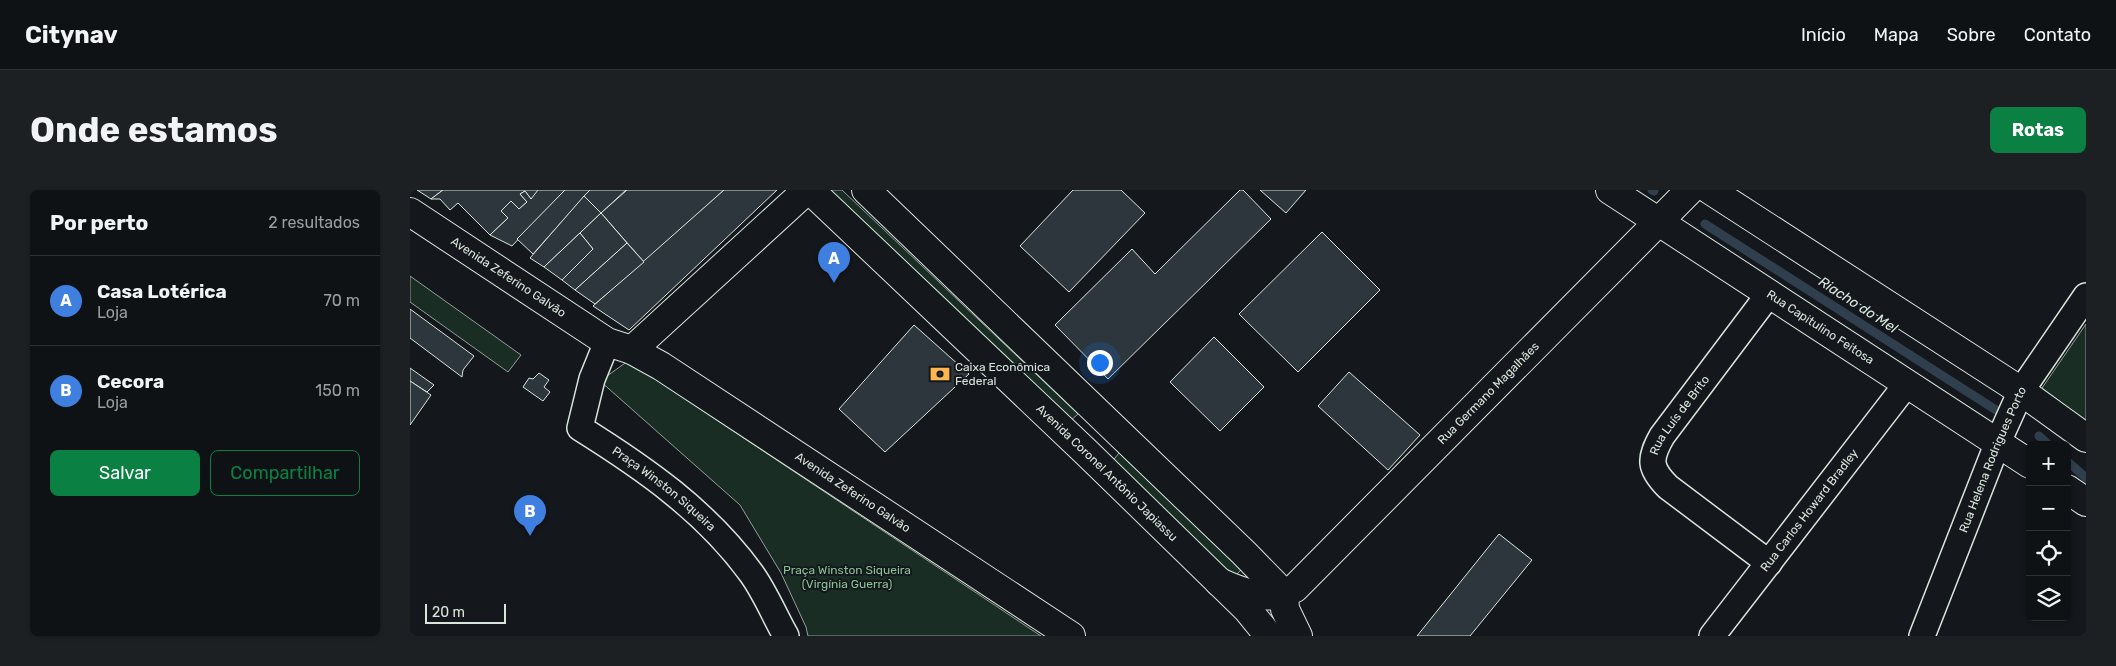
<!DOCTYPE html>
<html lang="pt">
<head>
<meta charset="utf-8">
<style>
  body { margin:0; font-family:Rubik,sans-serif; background:#1d2022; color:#f1f3f6 }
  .controls { position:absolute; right:15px; bottom:15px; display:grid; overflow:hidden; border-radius:8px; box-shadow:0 1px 4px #0004 }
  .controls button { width:45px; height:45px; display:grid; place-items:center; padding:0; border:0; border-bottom:1px solid #2f3234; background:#0f1215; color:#f1f3f6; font:25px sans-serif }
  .scale { position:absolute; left:15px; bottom:12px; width:81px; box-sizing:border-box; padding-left:5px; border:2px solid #d8e6dc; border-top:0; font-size:14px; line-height:18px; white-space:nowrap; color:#d8e6dc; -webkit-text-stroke:4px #14181c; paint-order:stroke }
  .you { position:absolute; left:689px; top:172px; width:18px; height:18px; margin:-12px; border:4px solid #fff; border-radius:50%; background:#1a73e8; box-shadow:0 0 0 8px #1a73e833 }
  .badge { display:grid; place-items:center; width:32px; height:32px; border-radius:50%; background:#0b8043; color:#fff; font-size:16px; font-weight:700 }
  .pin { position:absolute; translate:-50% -41px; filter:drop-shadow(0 1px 2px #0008) }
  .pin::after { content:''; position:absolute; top:26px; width:18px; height:15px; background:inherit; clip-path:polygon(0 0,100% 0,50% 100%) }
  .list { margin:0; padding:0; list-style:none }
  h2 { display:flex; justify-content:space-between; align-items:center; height:65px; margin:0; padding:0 20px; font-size:21px }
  h2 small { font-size:16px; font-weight:400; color:#9b9ea0 }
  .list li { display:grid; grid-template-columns:32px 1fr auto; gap:15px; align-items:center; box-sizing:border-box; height:90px; padding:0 20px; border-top:1px solid #2f3234 }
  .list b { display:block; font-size:19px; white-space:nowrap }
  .list p { margin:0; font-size:16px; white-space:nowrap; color:#9b9ea0 }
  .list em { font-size:16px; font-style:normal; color:#9b9ea0 }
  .actions { display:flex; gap:10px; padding:15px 20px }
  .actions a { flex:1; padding:11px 0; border:1px solid #0b8043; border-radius:8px; text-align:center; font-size:18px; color:#0b8043 }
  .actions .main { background:#0b8043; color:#fff }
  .icon { flex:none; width:28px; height:28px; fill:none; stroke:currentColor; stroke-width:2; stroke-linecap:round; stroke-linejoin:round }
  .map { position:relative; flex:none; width:1676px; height:446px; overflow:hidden; border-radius:8px }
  header { display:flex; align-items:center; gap:30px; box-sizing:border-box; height:70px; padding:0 25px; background:#0f1215; border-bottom:1px solid #2f3234 }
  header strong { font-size:24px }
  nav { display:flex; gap:28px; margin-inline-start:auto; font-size:18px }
  .intro { display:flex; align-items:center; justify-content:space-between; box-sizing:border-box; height:120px; padding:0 30px }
  h1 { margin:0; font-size:35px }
  .button { padding:12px 22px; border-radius:8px; background:#0b8043; color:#fff; font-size:18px; font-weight:700 }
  main { display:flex; gap:30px; padding:0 30px }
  aside { flex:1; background:#0f1215; border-radius:8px; box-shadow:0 1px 4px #0004 }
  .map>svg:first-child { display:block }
  .green { fill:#1a2d24; stroke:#939e99 }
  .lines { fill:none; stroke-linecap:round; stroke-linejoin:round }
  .stream { stroke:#2f3f4d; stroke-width:9 }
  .building { fill:#2c363c; stroke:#d8e6dc }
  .minor-casing { stroke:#d8e6dc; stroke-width:28 }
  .tertiary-casing { stroke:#d8e6dc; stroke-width:30 }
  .minor { stroke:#14181c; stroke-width:25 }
  .tertiary { stroke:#14181c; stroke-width:28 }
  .labels { text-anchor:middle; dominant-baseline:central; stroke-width:4; stroke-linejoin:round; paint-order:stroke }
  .street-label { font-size:12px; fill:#d8e6dc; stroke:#14181c }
  .poi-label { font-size:12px; fill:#d8e6dc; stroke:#14181c; text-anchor:start }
  .park-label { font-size:12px; fill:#8ac095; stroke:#14181c }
  .water-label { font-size:14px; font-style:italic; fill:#d8e6dc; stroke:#14181c }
</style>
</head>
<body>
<header>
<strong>Citynav</strong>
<nav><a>Início</a><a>Mapa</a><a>Sobre</a><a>Contato</a></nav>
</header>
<div class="intro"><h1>Onde estamos</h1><a class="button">Rotas</a></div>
<main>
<aside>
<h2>Por perto<small>2 resultados</small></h2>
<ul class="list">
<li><span class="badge" style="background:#3f7fe0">A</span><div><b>Casa Lotérica</b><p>Loja</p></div><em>70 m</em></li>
<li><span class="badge" style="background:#3f7fe0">B</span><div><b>Cecora</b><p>Loja</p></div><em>150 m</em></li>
</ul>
<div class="actions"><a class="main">Salvar</a><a>Compartilhar</a></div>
</aside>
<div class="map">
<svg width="1676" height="446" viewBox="0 0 1676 446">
  <rect width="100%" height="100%" fill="#14181c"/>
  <!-- green -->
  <g class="green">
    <path d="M413,0H432L668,224L659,232Z"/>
    <path d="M0,86L111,165L98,182L0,112Z"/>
    <path d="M1676,134V232L1632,198Z"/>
    <path d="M218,171L631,446H398L396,437L371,383L330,315L190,191Z"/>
    <path d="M709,263L832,379L823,388L701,273Z"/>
  </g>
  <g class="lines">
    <!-- stream -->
    <g class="stream">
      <path d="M1242,0L1244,1"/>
      <path d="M1295,34L1586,220"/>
      <path d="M1629,246L1639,255"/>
      <path d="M1657,271L1676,288"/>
    </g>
  </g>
  <!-- building -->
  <g class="building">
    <path d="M7,0H33L21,9Z"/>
    <path d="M33,0H128L129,1L121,9L115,1L110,4L117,12L109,19L101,11L91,21L98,28L80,45L48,13L40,20L30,9H21Z"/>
    <path d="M128,0H155L102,56L80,45L98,28L91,21L101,11L109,19L117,12L110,4L115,1L121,9Z"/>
    <path d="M155,0H180L123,64L107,49Z"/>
    <path d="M180,0H216L191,23L174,6Z"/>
    <path d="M217,0H314L234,72L191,23Z"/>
    <path d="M314,0H367L219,140L183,116Z"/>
    <path d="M663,0H711L735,23L659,102L610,56Z"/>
    <path d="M830,0H833L861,29L698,189L645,135L722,59L745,84Z"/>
    <path d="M850,0H896L876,23Z"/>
    <path d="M174,6L191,23L134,77L120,68Z"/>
    <path d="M191,23L217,53L165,100L152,90L183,59L170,43Z"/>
    <path d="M912,42L970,100L888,182L829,124Z"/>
    <path d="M170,43L183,59L152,90L134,77Z"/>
    <path d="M217,53L234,72L185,114L165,100Z"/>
    <path d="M0,119L64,166L53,180L52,187L0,148Z"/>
    <path d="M504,135L559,184L475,262L429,219Z"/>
    <path d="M804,147L854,197L810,241L760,192Z"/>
    <path d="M0,178L24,195L17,202L0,191Z"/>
    <path d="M939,182L1010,245L978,280L908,216Z"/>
    <path d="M129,183L139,190L134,197L140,202L133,211L113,197L119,188L123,189Z"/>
    <path d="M0,191L21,205L0,235Z"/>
    <path d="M1089,344L1122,370L1060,446H1007Z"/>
  </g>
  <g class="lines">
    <defs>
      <g id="minor">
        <path id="s1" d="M197,152L182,189L170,238C234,278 296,321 341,383C355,402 364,425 376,446"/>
        <path id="s2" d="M1359,373L1258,297C1239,278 1239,269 1252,246L1359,104"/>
        <path id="s3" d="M1302,446L1496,195"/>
        <path id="s4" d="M1512,446L1588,252L1611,201L1676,106"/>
      </g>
      <g id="tertiary">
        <path id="s5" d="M400,0L677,263L837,419L859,446"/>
        <path d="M456,0L834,363L874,404"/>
        <path id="s6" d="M1200,0L1620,274"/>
        <path d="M1300,0L1611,201L1676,248"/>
        <path id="s7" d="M0,22L197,152L222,160L251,176L661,446"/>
        <path d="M222,160L397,0"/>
        <path d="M1657,299L1676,312"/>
        <path id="s8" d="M809,392C833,403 859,413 885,398L1280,0"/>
        <path d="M874,404L875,419L888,446"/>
      </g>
    </defs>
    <!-- minor casing -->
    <use href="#minor" class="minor-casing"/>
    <!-- tertiary casing -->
    <use href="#tertiary" class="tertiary-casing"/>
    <!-- minor -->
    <use href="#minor" class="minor"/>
    <!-- tertiary -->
    <use href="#tertiary" class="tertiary"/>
  </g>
  <!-- icons -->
  <defs>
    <symbol id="bank-bare" viewBox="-9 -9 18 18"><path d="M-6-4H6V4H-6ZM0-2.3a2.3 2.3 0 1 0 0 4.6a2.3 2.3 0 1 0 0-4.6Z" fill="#ffb74d" stroke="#14181c" stroke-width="2.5" paint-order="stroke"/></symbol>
  </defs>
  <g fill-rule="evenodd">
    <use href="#bank-bare" x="516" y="170" width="28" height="28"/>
  </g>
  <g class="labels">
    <!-- street labels -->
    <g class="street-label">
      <text stroke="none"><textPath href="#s7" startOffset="118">Avenida Zeferino Galvão</textPath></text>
      <text stroke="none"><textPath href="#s6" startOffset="251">Rua Capitulino Feitosa</textPath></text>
      <text stroke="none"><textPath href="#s8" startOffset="354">Rua Germano Magalhães</textPath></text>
      <text stroke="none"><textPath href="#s2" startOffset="211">Rua Luís de Brito</textPath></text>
      <text stroke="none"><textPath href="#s4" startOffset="190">Rua Helena Rodrigues Porto</textPath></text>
      <text stroke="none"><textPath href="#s5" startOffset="410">Avenida Coronel Antônio Japiassu</textPath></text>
      <text stroke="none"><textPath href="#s1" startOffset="194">Praça Winston Siqueira</textPath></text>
      <text stroke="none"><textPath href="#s7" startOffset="525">Avenida Zeferino Galvão</textPath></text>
      <text stroke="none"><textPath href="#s3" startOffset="159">Rua Carlos Howard Bradley</textPath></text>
    </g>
    <!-- poi labels -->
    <g class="poi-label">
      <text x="545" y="177">Caixa Econômica<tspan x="545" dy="14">Federal</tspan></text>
    </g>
    <!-- park labels -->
    <g class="park-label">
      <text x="437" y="380">Praça Winston Siqueira<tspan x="437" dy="14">(Virgínia Guerra)</tspan></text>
    </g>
    <!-- water labels -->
    <g class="water-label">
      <text transform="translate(1448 115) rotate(33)">Riacho do Mel</text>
    </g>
  </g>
</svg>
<div class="controls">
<button>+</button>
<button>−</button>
<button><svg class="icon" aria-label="locate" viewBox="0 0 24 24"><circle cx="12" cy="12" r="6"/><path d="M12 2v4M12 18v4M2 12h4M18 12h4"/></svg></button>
<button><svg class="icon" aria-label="layers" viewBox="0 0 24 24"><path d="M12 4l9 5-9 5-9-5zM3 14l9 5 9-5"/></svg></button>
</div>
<div class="scale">20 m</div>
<div class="you"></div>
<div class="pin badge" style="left:424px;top:93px;background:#3f7fe0">A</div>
<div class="pin badge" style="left:120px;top:346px;background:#3f7fe0">B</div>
</div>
</main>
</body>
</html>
